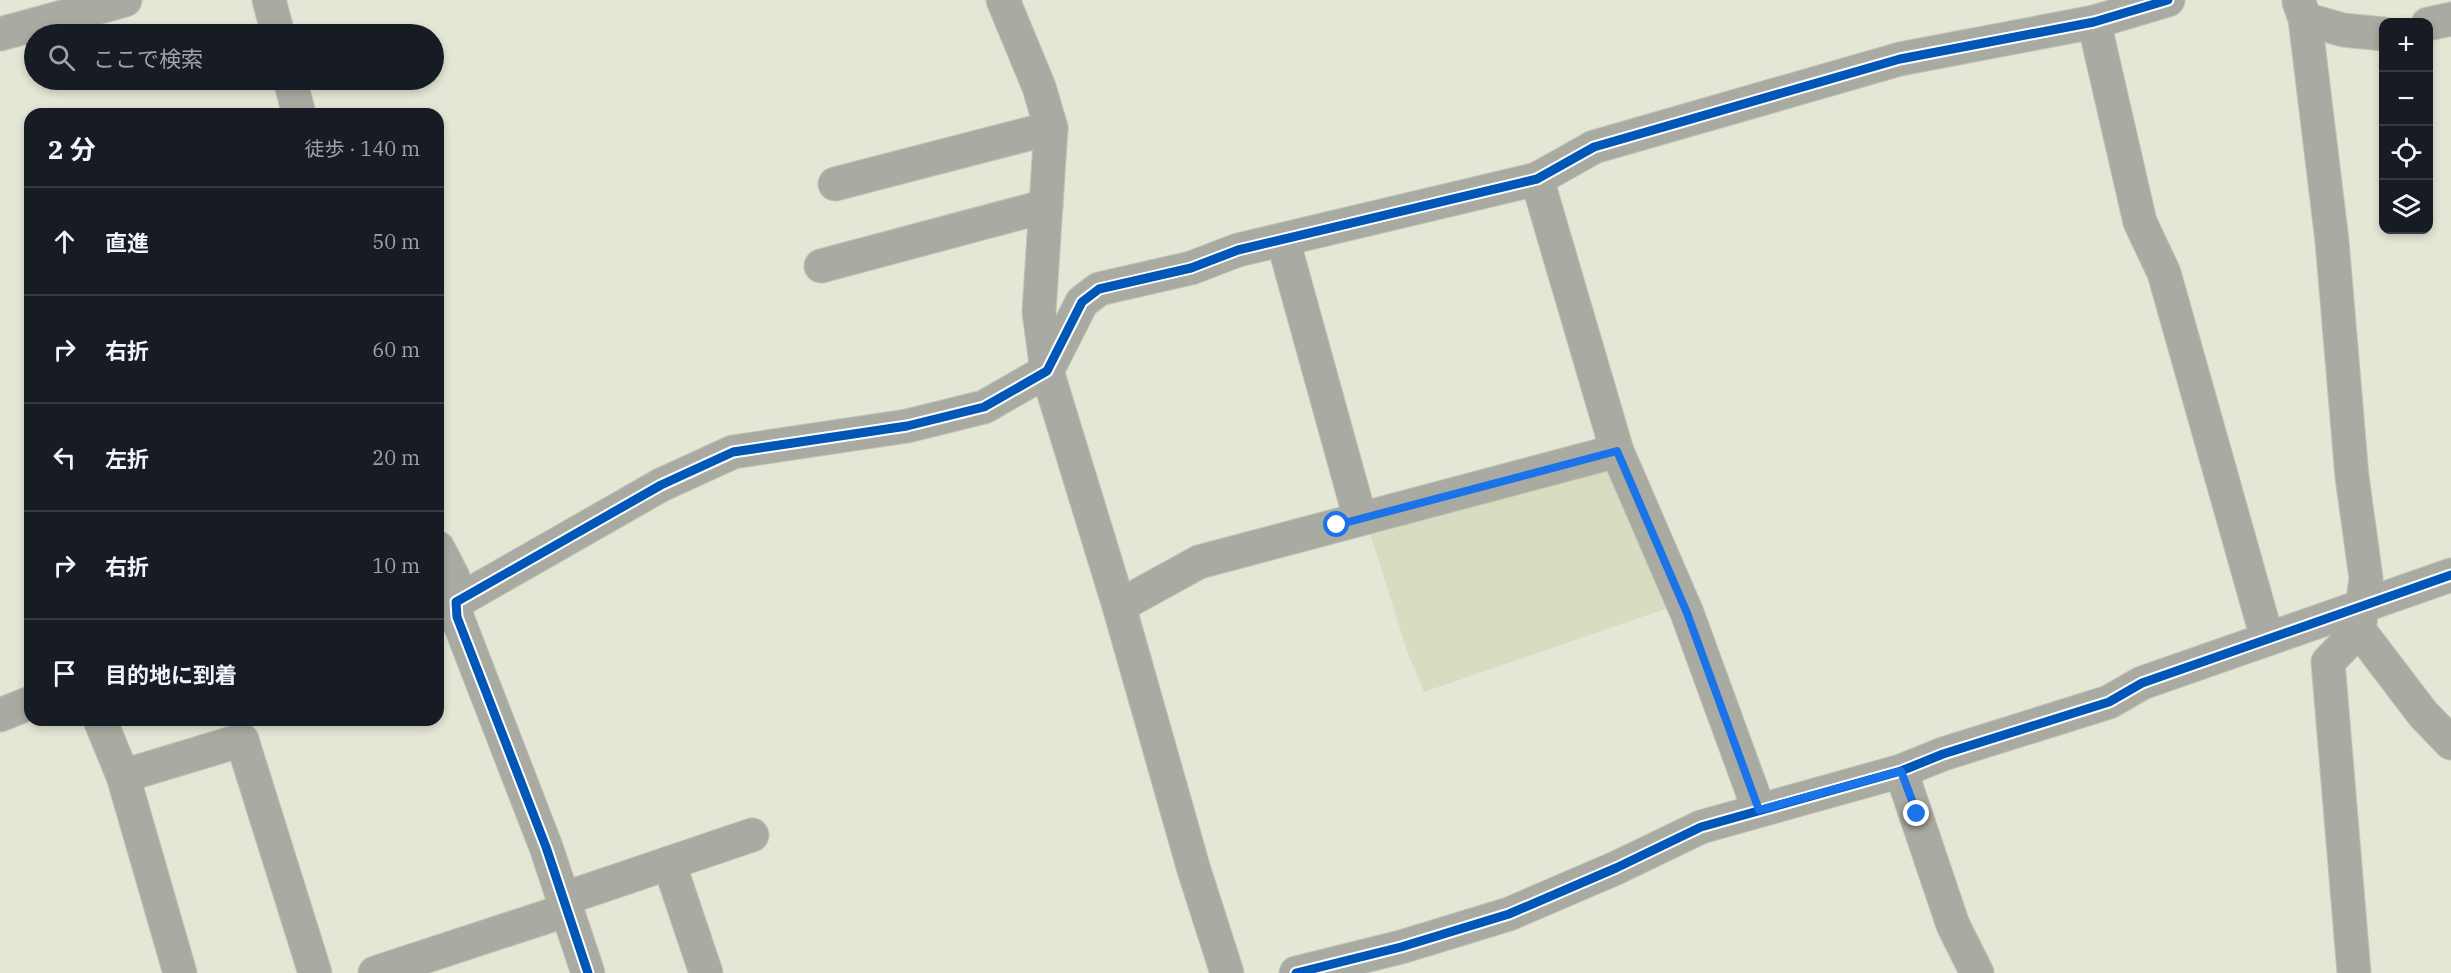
<!DOCTYPE html>
<html lang="ja">
<head>
<meta charset="utf-8">
<style>
  body { margin:0; font-family:"IBM Plex Serif","Noto Sans JP",serif; background:#242831; color:#f1f3f6 }
  .controls { position:absolute; right:18px; top:18px; display:grid; overflow:hidden; border-radius:12px; box-shadow:0 3px 9px #0003 }
  .controls button { width:54px; height:54px; display:grid; place-items:center; padding:0; border:0; border-bottom:2px solid #363941; background:#171b24; color:#f1f3f6; font:30px sans-serif }
  .stop { position:absolute; width:18px; height:18px; margin:-14px; border:4px solid #1a73e8; border-radius:50%; background:#fff }
  .stop.end { background:#1a73e8; border-color:#fff; box-shadow:0 2px 6px #0008 }
  .list { margin:0; padding:0; list-style:none }
  h2 { display:flex; justify-content:space-between; align-items:center; height:78px; margin:0; padding:0 24px; font-size:26px }
  h2 small { font-size:20px; font-weight:400; color:#9ea1a6 }
  .list li { display:grid; grid-template-columns:39px 1fr auto; gap:18px; align-items:center; box-sizing:border-box; height:108px; padding:0 24px; border-top:2px solid #363941 }
  .list b { display:block; font-size:22px; white-space:nowrap }
  .list em { font-size:20px; font-style:normal; color:#9ea1a6 }
  .icon { flex:none; width:33px; height:33px; fill:none; stroke:currentColor; stroke-width:2; stroke-linecap:round; stroke-linejoin:round }
  .map { position:relative; flex:none; width:2451px; height:973px; overflow:hidden }
  .search { position:absolute; background:#171b24; box-shadow:0 3px 9px #0003; left:24px; top:24px; width:420px; height:66px; display:flex; align-items:center; gap:15px; box-sizing:border-box; padding:0 21px; border-radius:33px; color:#9ea1a6; font-size:22px }
  .panel { position:absolute; background:#171b24; box-shadow:0 3px 9px #0003; left:24px; top:108px; width:420px; height:618px; border-radius:18px }
  .map>svg:first-child { display:block }
  .green { fill:#d7ddc0 }
  .lines { fill:none; stroke-linecap:round; stroke-linejoin:round }
  .street-casing { stroke:#c1c3b5; stroke-width:35 }
  .street { stroke:#a9aba2; stroke-width:33 }
  .cycleway-casing { stroke:#fff; stroke-width:13 }
  .cycleway { stroke:#0057b8; stroke-width:9 }
  .route { stroke:#1a73e8; stroke-width:8 }
</style>
</head>
<body>
<div class="map">
<svg width="2451" height="973" viewBox="0 0 2451 973">
  <rect width="100%" height="100%" fill="#e4e7d5"/>
  <!-- green -->
  <path class="green" d="M1602,461L1617,470L1674,606L1424,692L1407,651L1365,517Z"/>
  <g class="lines">
    <defs>
      <g id="street">
        <path d="M269,0L278,34"/>
        <path d="M1003,0L1039,87L1051,128L1039,312L1047,371L1119,606L1194,870L1227,973"/>
        <path d="M2299,2L2305,19L2343,30L2384,34"/>
        <path d="M2305,19L2332,241L2352,477L2366,578L2359,630L2423,714L2451,743"/>
        <path d="M2094,22L2140,222L2164,273L2267,638"/>
        <path d="M2428,24L2451,19"/>
        <path d="M0,34L125,0"/>
        <path d="M290,80L299,114"/>
        <path d="M1537,179L1617,451"/>
        <path d="M835,184L1051,128"/>
        <path d="M1283,240L1360,518"/>
        <path d="M821,266L1046,206"/>
        <path d="M438,548L453,577L456,602"/>
        <path d="M1119,606L1199,562L1617,451L1687,613L1759,810"/>
        <path d="M0,715L30,703"/>
        <path d="M100,720L123,776L180,973"/>
        <path d="M1901,771L1953,925L1977,973"/>
        <path d="M123,776L242,740L315,973"/>
        <path d="M669,863L706,973"/>
        <path d="M563,899L752,835"/>
        <path d="M375,973L567,910"/>
        <path d="M588,973L546,847L457,617L456,602L661,485L733,452L907,426L984,407L1047,371L1082,302L1099,289L1191,268L1238,250L1537,179L1594,147L1900,59L2094,22L2168,0"/>
        <path d="M1296,973L1401,947L1509,914L1616,868L1701,827L1901,771L1943,754L2109,702L2142,683L2451,575"/>
        <path d="M2354,973L2328,662L2359,630"/>
      </g>
    </defs>
    <!-- street casing -->
    <use href="#street" class="street-casing"/>
    <!-- street -->
    <use href="#street" class="street"/>
    <defs>
      <g id="cycleway">
        <path d="M588,973L546,847L457,617L456,602L661,485L733,452L907,426L984,407L1047,371L1082,302L1099,289L1191,268L1238,250L1537,179L1594,147L1900,59L2094,22L2168,0"/>
        <path d="M1296,973L1401,947L1509,914L1616,868L1701,827L1901,771L1943,754L2109,702L2142,683L2451,575"/>
      </g>
    </defs>
    <!-- cycleway casing -->
    <use href="#cycleway" class="cycleway-casing"/>
    <!-- cycleway -->
    <use href="#cycleway" class="cycleway"/>
  </g>
  <g class="lines">
    <!-- route -->
    <path class="route" d="M1337,525L1617,451L1687,613L1759,810L1901,771L1917,814"/>
  </g>
</svg>
<div class="controls">
<button>+</button>
<button>−</button>
<button><svg class="icon" aria-label="locate" viewBox="0 0 24 24"><circle cx="12" cy="12" r="6"/><path d="M12 2v4M12 18v4M2 12h4M18 12h4"/></svg></button>
<button><svg class="icon" aria-label="layers" viewBox="0 0 24 24"><path d="M12 4l9 5-9 5-9-5zM3 14l9 5 9-5"/></svg></button>
</div>
<div class="stop" style="left:1337px;top:525px"></div>
<div class="stop end" style="left:1917px;top:814px"></div>
<div class="search"><svg class="icon" aria-label="search" viewBox="0 0 24 24"><circle cx="10" cy="10" r="6"/><path d="M15 15l6 6"/></svg>ここで検索</div>
<section class="panel">
<h2>2 分<small>徒歩 · 140 m</small></h2>
<ul class="list">
<li><svg class="icon" aria-label="ahead" viewBox="0 0 24 24"><path d="M12 20V5M6 11l6-6 6 6"/></svg><div><b>直進</b></div><em>50 m</em></li>
<li><svg class="icon" aria-label="right" viewBox="0 0 24 24"><path d="M7 20v-9h11M14 6l5 5-5 5"/></svg><div><b>右折</b></div><em>60 m</em></li>
<li><svg class="icon" aria-label="left" viewBox="0 0 24 24"><path d="M17 20v-9H6M10 6l-5 5 5 5"/></svg><div><b>左折</b></div><em>20 m</em></li>
<li><svg class="icon" aria-label="right" viewBox="0 0 24 24"><path d="M7 20v-9h11M14 6l5 5-5 5"/></svg><div><b>右折</b></div><em>10 m</em></li>
<li><svg class="icon" aria-label="arrive" viewBox="0 0 24 24"><path d="M6 21V4h12l-3 4 3 4H6"/></svg><div><b>目的地に到着</b></div></li>
</ul>
</section>
</div>
</body>
</html>
